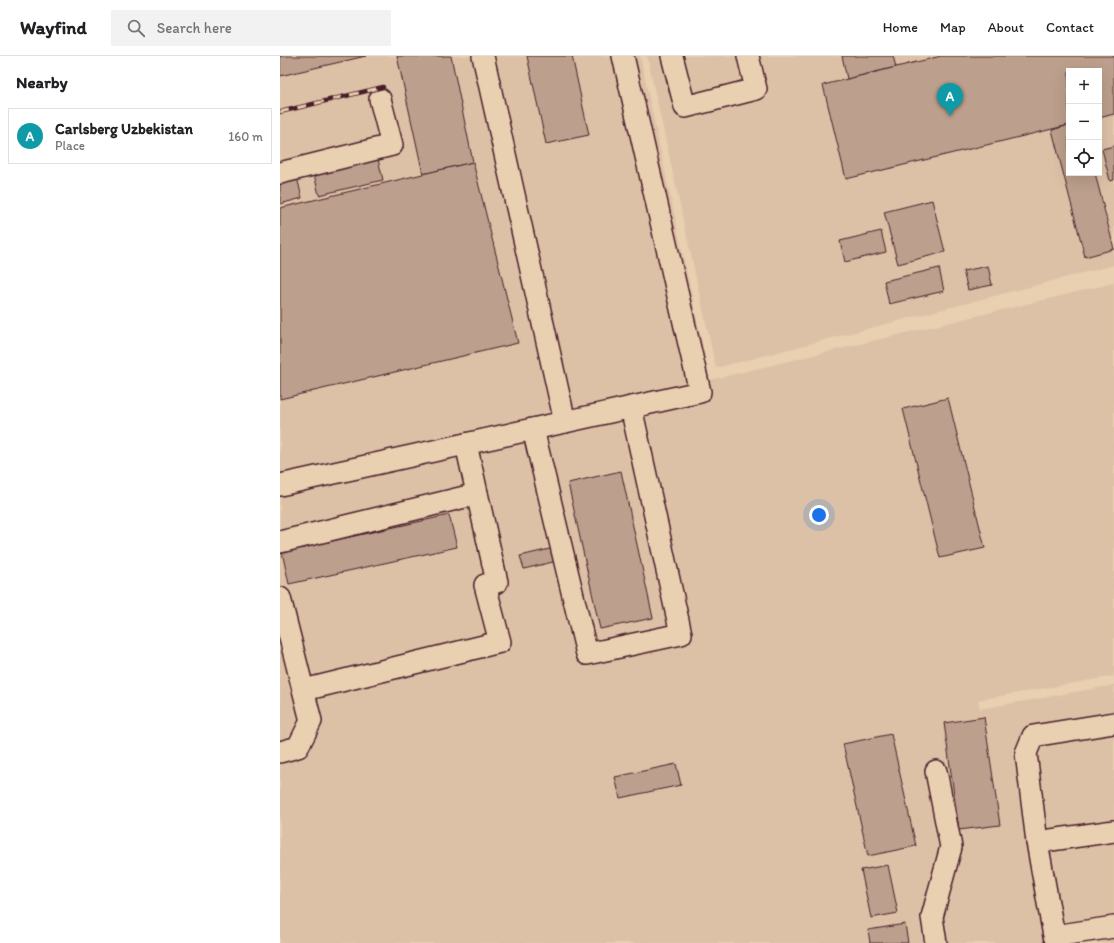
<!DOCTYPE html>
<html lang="en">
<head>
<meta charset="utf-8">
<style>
  body { margin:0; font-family:Itim,sans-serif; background:#f2f2f2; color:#202124 }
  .controls { position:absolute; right:12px; top:12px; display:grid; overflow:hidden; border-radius:0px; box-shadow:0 4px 16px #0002 }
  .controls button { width:36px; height:36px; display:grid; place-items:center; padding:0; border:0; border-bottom:1px solid #e0e0e0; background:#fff; color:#202124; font:20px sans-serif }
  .you { position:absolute; left:539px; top:459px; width:14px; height:14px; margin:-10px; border:3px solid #fff; border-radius:50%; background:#1a73e8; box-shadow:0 0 0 6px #1a73e833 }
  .badge { display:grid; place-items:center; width:26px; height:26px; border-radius:50%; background:#b45309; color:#fff; font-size:13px; font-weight:700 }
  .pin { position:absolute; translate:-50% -33px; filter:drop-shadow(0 1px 2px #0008) }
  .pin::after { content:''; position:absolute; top:21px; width:14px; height:12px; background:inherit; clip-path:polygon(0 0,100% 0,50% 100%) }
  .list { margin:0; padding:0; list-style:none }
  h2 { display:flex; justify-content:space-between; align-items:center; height:52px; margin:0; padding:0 16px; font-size:17px }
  h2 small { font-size:13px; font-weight:400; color:#757577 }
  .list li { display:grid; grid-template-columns:26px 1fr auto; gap:12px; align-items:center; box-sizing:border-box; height:56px; margin:0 8px 8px; padding:0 8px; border:1px solid #e0e0e0; border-radius:0px }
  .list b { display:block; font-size:15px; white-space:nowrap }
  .list p { margin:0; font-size:13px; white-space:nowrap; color:#757577 }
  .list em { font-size:13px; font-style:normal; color:#757577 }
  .icon { flex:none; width:22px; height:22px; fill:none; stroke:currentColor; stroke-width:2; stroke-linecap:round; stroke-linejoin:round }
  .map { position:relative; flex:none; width:834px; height:887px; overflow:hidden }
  header { display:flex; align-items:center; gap:24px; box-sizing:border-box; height:56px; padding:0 20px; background:#fff; border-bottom:1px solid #e0e0e0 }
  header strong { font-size:19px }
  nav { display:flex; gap:22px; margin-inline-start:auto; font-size:14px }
  .search { width:280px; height:36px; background:#f2f2f2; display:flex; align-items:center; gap:10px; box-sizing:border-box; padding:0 14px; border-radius:0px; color:#757577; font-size:15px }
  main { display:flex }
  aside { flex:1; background:#fff }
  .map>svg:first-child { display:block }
  .built { fill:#dcc1a6; fill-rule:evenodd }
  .building { fill:#bc9f8c; stroke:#4a1f2b }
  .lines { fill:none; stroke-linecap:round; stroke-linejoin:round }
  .minor-casing { stroke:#4a1f2b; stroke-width:24 }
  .minor { stroke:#e9d0b1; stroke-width:21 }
  .rail-casing { stroke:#4a1f2b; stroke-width:4.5 }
  .rail { stroke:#e9d0b1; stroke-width:3; stroke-dasharray:9; stroke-linecap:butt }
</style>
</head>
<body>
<header>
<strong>Wayfind</strong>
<div class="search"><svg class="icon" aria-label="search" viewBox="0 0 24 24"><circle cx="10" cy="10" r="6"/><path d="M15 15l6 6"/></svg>Search here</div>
<nav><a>Home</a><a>Map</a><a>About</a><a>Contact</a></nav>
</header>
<main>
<aside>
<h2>Nearby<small></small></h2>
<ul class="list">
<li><span class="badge" style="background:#0f9aa8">A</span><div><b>Carlsberg Uzbekistan</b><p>Place</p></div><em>160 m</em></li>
</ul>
</aside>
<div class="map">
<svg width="834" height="887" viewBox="0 0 834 887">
  <rect width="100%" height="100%" fill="#e9d0b1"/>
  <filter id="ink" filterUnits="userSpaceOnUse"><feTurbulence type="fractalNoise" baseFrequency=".025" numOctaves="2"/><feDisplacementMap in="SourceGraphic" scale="8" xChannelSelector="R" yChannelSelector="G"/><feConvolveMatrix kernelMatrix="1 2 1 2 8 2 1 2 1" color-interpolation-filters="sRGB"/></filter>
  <g filter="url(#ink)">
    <!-- built -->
    <g class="built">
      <path d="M0,0H360L430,324L834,227V620L698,644L700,653L834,629V887H0Z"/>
      <path d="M367,0H834V209L436,312ZM789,15H819V117H789Z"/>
    </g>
    <!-- building -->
    <g class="building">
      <path d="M0,0H86L0,20Z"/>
      <path d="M117,0H171L193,106L143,118Z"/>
      <path d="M247,0H292L309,79L266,88Z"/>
      <path d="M562,0H613L616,11L567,23Z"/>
      <path d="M661,0H834V58L819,62V15H789V69L566,123L543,29Z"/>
      <path d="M789,69V117H815L834,193L805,201L772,74Z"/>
      <path d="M834,90V124L830,125L822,93Z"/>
      <path d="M98,103L103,124L39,139L34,118Z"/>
      <path d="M193,106L238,287L0,343V152Z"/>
      <path d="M17,121L22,142L0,148V126Z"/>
      <path d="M652,144L665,196L618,208L604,156Z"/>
      <path d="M601,175L606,196L565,206L560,185Z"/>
      <path d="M708,210L712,229L688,234L683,215Z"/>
      <path d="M659,212L664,235L609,248L604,225Z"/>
      <path d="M668,342L705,492L660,502L623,353Z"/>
      <path d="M341,415L373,562L320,573L288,427Z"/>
      <path d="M169,459L177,491L9,528L2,496Z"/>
      <path d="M274,492L277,505L244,513L240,500Z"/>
      <path d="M704,661L720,769L679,774L664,667Z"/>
      <path d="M611,678L636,790L588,800L563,688Z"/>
      <path d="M396,708L401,729L340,742L335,721Z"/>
      <path d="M608,809L618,857L591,862L581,814Z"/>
      <path d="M625,868L628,887H590L588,874Z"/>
    </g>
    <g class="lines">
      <defs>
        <g id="minor">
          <path d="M203,0L285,366"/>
          <path d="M392,0L405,51L476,33L468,0"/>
          <path d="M0,117L112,89L100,43"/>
          <path d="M253,373L307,598L401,578L351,351"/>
          <path d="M0,429L420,336L343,0"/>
          <path d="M0,486L197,438"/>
          <path d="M0,542L31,665L18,691L0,696"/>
          <path d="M24,634L220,586L205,529L217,526L186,388"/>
          <path d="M834,667L753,680L746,697L757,786L774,880L834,871"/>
          <path d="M757,786L834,775"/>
          <path d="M656,887L652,861L671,791L656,715"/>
        </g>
      </defs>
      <!-- minor casing -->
      <use href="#minor" class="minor-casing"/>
      <!-- minor -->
      <use href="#minor" class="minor"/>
      <defs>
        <path id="rail" d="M0,56L103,31"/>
      </defs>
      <!-- rail casing -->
      <use href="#rail" class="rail-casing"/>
      <!-- rail -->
      <use href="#rail" class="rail"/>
    </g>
  </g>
</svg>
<div class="controls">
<button>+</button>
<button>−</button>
<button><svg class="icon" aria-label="locate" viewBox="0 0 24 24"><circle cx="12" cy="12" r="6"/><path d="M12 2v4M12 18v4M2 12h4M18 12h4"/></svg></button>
</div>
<div class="you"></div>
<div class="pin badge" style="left:670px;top:60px;background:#0f9aa8">A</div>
</div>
</main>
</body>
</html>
